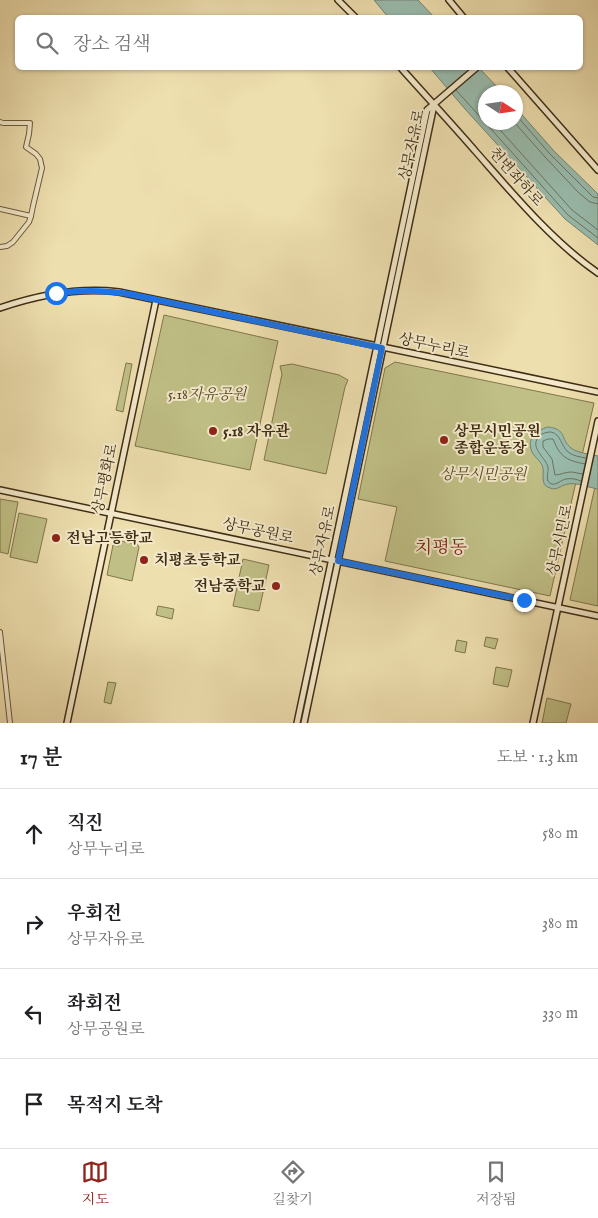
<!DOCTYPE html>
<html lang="ko">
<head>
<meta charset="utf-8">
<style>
  body { margin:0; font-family:"IM FELL English","Noto Serif KR",serif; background:#f6f6f6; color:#202124 }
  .compass { position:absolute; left:478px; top:85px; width:45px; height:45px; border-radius:50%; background:#fff; box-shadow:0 1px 4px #0004; rotate:102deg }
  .stop { position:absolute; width:15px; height:15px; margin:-11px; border:4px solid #1a73e8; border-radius:50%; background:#fff }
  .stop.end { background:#1a73e8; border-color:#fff; box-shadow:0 1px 5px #0008 }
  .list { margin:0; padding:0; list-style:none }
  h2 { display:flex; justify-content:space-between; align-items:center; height:65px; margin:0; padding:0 20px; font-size:21px }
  h2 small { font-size:16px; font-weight:400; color:#757577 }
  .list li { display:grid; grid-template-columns:32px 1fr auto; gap:15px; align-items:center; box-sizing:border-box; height:90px; padding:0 20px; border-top:1px solid #e0e0e0 }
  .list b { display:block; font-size:19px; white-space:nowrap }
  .list p { margin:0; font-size:16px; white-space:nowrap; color:#757577 }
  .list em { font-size:16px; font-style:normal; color:#757577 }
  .icon { flex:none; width:28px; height:28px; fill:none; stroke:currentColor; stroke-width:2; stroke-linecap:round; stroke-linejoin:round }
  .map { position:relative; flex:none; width:598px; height:723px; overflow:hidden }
  .search { position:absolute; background:#fff; box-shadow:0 1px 4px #0004; left:15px; right:15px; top:15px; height:55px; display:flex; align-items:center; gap:12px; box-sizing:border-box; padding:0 18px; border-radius:8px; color:#757577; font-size:19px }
  .sheet { height:425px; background:#fff }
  nav { display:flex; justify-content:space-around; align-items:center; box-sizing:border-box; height:70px; border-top:1px solid #e0e0e0; background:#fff; font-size:14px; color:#757577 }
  nav a { display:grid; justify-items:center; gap:2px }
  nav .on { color:#8f2418 }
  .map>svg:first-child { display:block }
  .green { fill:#c0c086; stroke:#80764e }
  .water { fill:#99bcae; stroke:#758371 }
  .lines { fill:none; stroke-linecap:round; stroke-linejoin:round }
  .shore { stroke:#6c7462; stroke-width:1 }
  .street-casing { stroke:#6b5a3c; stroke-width:6 }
  .secondary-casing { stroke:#3f2d15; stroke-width:8 }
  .street { stroke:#f4eacb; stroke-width:4 }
  .secondary { stroke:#f4eacb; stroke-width:5 }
  .route { stroke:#1a73e8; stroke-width:6 }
  .poi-dot { fill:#8f2418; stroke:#f4eacb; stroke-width:2 }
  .labels { text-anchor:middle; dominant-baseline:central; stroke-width:4; stroke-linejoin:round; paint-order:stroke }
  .street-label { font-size:15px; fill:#3f2d15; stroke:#f4eacb }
  .park-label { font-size:15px; font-style:italic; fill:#594a2c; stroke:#f4eacb }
  .poi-label { font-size:15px; font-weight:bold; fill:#3f2d15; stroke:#f4eacb; text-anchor:start }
  .quarter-label { font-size:18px; fill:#7a1f14; stroke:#f4eacb }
</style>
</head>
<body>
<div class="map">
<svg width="598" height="723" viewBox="0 0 598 723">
  <rect width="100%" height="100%" fill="#eedfaf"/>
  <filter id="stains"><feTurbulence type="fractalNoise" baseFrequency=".004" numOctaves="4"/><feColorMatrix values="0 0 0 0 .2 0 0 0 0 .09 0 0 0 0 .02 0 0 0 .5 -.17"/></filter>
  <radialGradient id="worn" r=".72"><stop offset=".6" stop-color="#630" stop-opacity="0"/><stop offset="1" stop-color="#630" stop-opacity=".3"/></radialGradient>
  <!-- green -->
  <g class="green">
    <path d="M164,315L278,341L250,470L135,446Z"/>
    <path d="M395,362L594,403L550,596L385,561L397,507L358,499L385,368Z"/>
    <path d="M126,363L132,364L123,412L116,410Z"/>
    <path d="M292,364L339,375L348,380L345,387L326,474L264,460L282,374L280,366Z"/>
    <path d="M598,473V606L570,600Z"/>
    <path d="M0,499L18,502L8,554L0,552Z"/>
    <path d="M19,513L47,519L37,563L10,557Z"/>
    <path d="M120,541L137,544L139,547L132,581L107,575L113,545L119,546Z"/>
    <path d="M243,559L269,565L259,611L233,606Z"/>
    <path d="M158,606L174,609L172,619L156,615Z"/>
    <path d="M486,637L498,639L495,649L484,646Z"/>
    <path d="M457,640L467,642L465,653L455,651Z"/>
    <path d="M496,667L512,670L508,687L493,684Z"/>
    <path d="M108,682L116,683L111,704L104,702Z"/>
    <path d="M547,698L571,704L566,723H542Z"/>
  </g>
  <!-- water -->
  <g class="water">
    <path d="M374,0H418L434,17H388Z"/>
    <path d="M430,68H479L502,92H486V122H516V108L554,151L598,194V245L565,219L465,109Z"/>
    <path d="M548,427C567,429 560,439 571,448C577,453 590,454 598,456V489C590,488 575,482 568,484C561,485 557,491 550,488C540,485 544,476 543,468C542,462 535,458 532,452C526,438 537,430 548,427Z"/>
  </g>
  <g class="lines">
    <!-- shore -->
    <g class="shore">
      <path d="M456,90L568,215L598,238"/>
      <path d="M516,115L550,154L593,197L598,198"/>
      <path d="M493,122L572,210L598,230"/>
      <path d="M514,122L546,158L579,193L590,202L598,204"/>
      <path d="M583,474C579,474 575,472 571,472C565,472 560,475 555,475L552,459L543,447V441L548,439H553C555,443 556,447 559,451C565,460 575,462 585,464"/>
      <path d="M581,481C576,479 571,478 566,479C561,480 557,485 552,484C544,482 549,472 548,467C545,457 528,446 540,436C542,433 547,432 551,432C561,434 561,446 568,452C573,456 580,457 586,458"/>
    </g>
    <defs>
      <g id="street">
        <path d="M0,122L3,123H30L29,134L26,147L36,154L40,159L42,168L33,206L31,216L29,222L13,242L7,246L0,247"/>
        <path d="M0,209L31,216"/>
        <path d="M0,632L10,723"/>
      </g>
      <g id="secondary">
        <path d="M338,0L356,18"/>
        <path d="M449,0L464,18"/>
        <path d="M401,68C426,96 452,124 477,153C513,194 553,242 598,273"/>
        <path d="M508,68L598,170"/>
        <path d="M0,308C38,295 78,287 119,292L598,392"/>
        <path d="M0,490L598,616"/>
        <path d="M67,723L156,300"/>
        <path d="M297,723L427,110L476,68"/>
        <path d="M304,723L434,105"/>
        <path d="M533,723L598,421"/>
      </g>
    </defs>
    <!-- street casing -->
    <use href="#street" class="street-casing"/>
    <!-- secondary casing -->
    <use href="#secondary" class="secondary-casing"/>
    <!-- street -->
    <use href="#street" class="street"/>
    <!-- secondary -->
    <use href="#secondary" class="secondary"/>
  </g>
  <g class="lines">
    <!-- route -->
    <path class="route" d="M56,293C81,290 105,290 129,294L382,348L338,561L524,600"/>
  </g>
  <!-- markers -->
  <g class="poi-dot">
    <circle cx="213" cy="431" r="5"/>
    <circle cx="444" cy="440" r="5"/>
    <circle cx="56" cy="538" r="5"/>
    <circle cx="144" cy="560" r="5"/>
    <circle cx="276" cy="586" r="5"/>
  </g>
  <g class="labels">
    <!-- street labels -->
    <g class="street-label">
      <text transform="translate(412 145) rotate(-78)">상무자유로</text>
      <text transform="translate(516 177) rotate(48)">천변좌하로</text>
      <text transform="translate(434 346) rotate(12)">상무누리로</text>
      <text transform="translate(105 479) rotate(-78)">상무평화로</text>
      <text transform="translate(258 531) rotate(12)">상무공원로</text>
      <text transform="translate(560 540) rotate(-78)">상무시민로</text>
      <text transform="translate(323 541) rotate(-78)">상무자유로</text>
    </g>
    <!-- park labels -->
    <g class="park-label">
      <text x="207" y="394">5.18자유공원</text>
      <text x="483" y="474">상무시민공원</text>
    </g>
    <!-- poi labels -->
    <g class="poi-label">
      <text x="223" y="431">5.18 자유관</text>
      <text x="454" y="431">상무시민공원<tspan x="454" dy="17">종합운동장</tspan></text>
      <text x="66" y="538">전남고등학교</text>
      <text x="154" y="560">치평초등학교</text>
      <text x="266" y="586" text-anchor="end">전남중학교</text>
    </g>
    <!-- quarter labels -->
    <g class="quarter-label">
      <text x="441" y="548">치평동</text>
    </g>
  </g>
  <rect width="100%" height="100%" filter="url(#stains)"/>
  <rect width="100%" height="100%" fill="url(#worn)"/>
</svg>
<svg class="compass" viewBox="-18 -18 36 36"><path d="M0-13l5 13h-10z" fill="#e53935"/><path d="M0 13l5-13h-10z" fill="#757577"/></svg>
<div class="stop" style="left:56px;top:293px"></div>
<div class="stop end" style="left:524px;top:600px"></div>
<div class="search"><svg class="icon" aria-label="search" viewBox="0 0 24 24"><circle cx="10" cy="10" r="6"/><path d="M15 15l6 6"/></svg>장소 검색</div>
</div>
<section class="sheet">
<h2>17 분<small>도보 · 1.3 km</small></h2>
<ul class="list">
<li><svg class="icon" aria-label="ahead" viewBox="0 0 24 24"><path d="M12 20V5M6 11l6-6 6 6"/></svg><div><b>직진</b><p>상무누리로</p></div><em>580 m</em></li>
<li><svg class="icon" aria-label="right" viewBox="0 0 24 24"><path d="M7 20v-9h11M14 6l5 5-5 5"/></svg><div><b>우회전</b><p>상무자유로</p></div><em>380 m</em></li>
<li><svg class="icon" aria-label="left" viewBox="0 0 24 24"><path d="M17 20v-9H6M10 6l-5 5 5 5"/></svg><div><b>좌회전</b><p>상무공원로</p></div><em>330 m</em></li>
<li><svg class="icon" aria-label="arrive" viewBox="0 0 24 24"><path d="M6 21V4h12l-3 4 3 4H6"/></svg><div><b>목적지 도착</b></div></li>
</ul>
</section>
<nav>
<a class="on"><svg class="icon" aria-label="map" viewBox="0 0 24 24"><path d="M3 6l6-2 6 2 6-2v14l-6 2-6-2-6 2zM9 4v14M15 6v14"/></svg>지도</a>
<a><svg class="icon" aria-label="directions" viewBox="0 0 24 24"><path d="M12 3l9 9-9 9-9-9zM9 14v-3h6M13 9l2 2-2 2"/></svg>길찾기</a>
<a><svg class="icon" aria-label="saved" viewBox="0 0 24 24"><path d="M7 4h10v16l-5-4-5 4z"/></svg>저장됨</a>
</nav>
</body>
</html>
